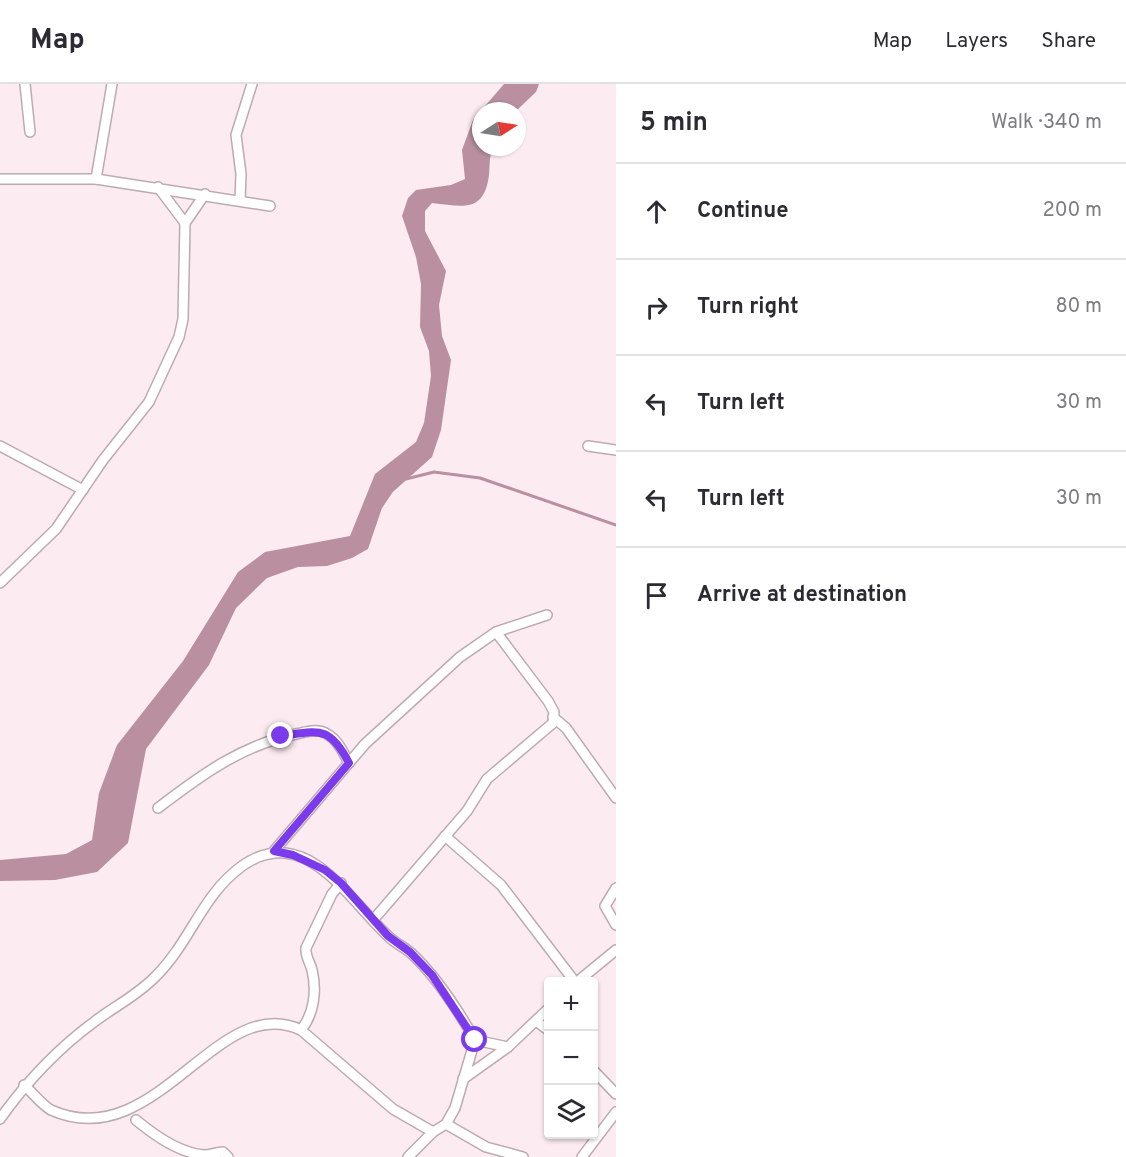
<!DOCTYPE html>
<html lang="en">
<head>
<meta charset="utf-8">
<style>
  body { margin:0; font-family:Overpass,sans-serif; background:#f2f2f3; color:#2b2b33 }
  .controls { position:absolute; right:18px; bottom:18px; display:grid; overflow:hidden; border-radius:6px; box-shadow:0 2px 4px #0004 }
  .controls button { width:54px; height:54px; display:grid; place-items:center; padding:0; border:0; border-bottom:2px solid #e1e1e2; background:#fff; color:#2b2b33; font:30px sans-serif }
  .compass { position:absolute; left:472px; top:18px; width:54px; height:54px; border-radius:50%; background:#fff; box-shadow:0 2px 4px #0004; rotate:78deg }
  .stop { position:absolute; width:18px; height:18px; margin:-14px; border:4px solid #7c3aed; border-radius:50%; background:#fff }
  .stop.end { background:#7c3aed; border-color:#fff; box-shadow:0 2px 6px #0008 }
  .list { margin:0; padding:0; list-style:none }
  h2 { display:flex; justify-content:space-between; align-items:center; height:78px; margin:0; padding:0 24px; font-size:26px }
  h2 small { font-size:20px; font-weight:400; color:#7c7c81 }
  .list li { display:grid; grid-template-columns:39px 1fr auto; gap:18px; align-items:center; box-sizing:border-box; height:96px; padding:0 24px; border-top:2px solid #e1e1e2 }
  .list b { display:block; font-size:22px; white-space:nowrap }
  .list em { font-size:20px; font-style:normal; color:#7c7c81 }
  .icon { flex:none; width:33px; height:33px; fill:none; stroke:currentColor; stroke-width:2; stroke-linecap:round; stroke-linejoin:round }
  .map { position:relative; flex:none; width:616px; height:1073px; overflow:hidden }
  header { display:flex; align-items:center; gap:36px; box-sizing:border-box; height:84px; padding:0 30px; background:#fff; border-bottom:2px solid #e1e1e2 }
  header strong { font-size:28px }
  nav { display:flex; gap:33px; margin-inline-start:auto; font-size:21px }
  main { display:flex }
  aside { flex:1; background:#fff }
  .map>svg:first-child { display:block }
  .water { fill:#ba90a1 }
  .lines { fill:none; stroke-linecap:round; stroke-linejoin:round }
  .stream { stroke:#ba90a1; stroke-width:3 }
  .minor-casing { stroke:#bcabb1; stroke-width:12 }
  .minor { stroke:#fff; stroke-width:9 }
  .route { stroke:#7c3aed; stroke-width:8 }
</style>
</head>
<body>
<header>
<strong>Map</strong>
<nav><a>Map</a><a>Layers</a><a>Share</a></nav>
</header>
<main>
<div class="map">
<svg width="616" height="1073" viewBox="0 0 616 1073">
  <rect width="100%" height="100%" fill="#fdebf2"/>
  <!-- water -->
  <path class="water" d="M504,0H539L536,8L516,27H481V63H493C489,72 490,82 489,91C484,130 462,122 432,119L425,127V147L446,187L439,221L442,252L451,276L441,346L432,373L385,415L368,465L352,474L327,482L298,483L267,494L236,524L209,581L146,665L128,759L97,788L55,796L0,797V776L66,770L92,756L99,709L117,661L183,577L238,488L265,468L350,452L375,390L416,358L424,339L431,292L429,267L420,243L421,200L416,173L402,132L408,114L416,106L451,101L465,95L462,66L473,36Z"/>
  <g class="lines">
    <!-- stream -->
    <g class="stream">
      <path d="M406,395L434,388L480,394L616,441"/>
      <path d="M381,423L391,408"/>
    </g>
    <defs>
      <g id="minor">
        <path d="M25,0L30,48"/>
        <path d="M0,95H96L270,122"/>
        <path d="M96,95L112,0"/>
        <path d="M158,103L185,139"/>
        <path d="M240,117L241,90L236,51L252,0"/>
        <path d="M0,362L83,406"/>
        <path d="M588,362L616,366"/>
        <path d="M0,499L56,445L103,376L149,318L179,253L183,235L185,139L205,110"/>
        <path d="M553,633L566,644L616,714"/>
        <path d="M158,724C201,691 242,661 296,650C306,648 318,644 327,650C338,656 343,668 349,679"/>
        <path d="M445,752L501,801L575,898"/>
        <path d="M274,767L365,660L460,573L496,548L547,531"/>
        <path d="M616,804L605,822L616,841"/>
        <path d="M374,835L467,727L487,695L553,639L554,628L548,617L496,548"/>
        <path d="M577,898L616,866"/>
        <path d="M536,937L548,946"/>
        <path d="M301,946C314,930 317,907 312,886C310,878 305,872 306,864L332,810L341,799"/>
        <path d="M475,956L508,963"/>
        <path d="M594,987L616,1010"/>
        <path d="M463,995L508,963L548,925"/>
        <path d="M24,1001C33,1009 41,1020 51,1026C156,1073 217,906 301,946L393,1025L433,1048"/>
        <path d="M0,1035C27,997 56,966 94,938C115,922 138,911 156,892C191,857 202,811 242,782C306,737 349,817 389,853C395,859 404,863 411,869C437,893 458,926 475,956L455,1024L446,1040L433,1048L408,1073"/>
        <path d="M136,1036C154,1051 179,1069 204,1071C211,1071 216,1068 223,1068L228,1073"/>
        <path d="M446,1040L486,1063L523,1073"/>
        <path d="M582,1073L616,1028"/>
      </g>
    </defs>
    <!-- minor casing -->
    <use href="#minor" class="minor-casing"/>
    <!-- minor -->
    <use href="#minor" class="minor"/>
  </g>
  <g class="lines">
    <!-- route -->
    <path class="route" d="M281,652C319,647 329,641 349,679L274,767L293,771L325,786L341,799L388,852L410,868L432,891L475,956"/>
  </g>
</svg>
<div class="controls">
<button>+</button>
<button>−</button>
<button><svg class="icon" aria-label="layers" viewBox="0 0 24 24"><path d="M12 4l9 5-9 5-9-5zM3 14l9 5 9-5"/></svg></button>
</div>
<svg class="compass" viewBox="-18 -18 36 36"><path d="M0-13l5 13h-10z" fill="#e53935"/><path d="M0 13l5-13h-10z" fill="#7c7c81"/></svg>
<div class="stop" style="left:475px;top:956px"></div>
<div class="stop end" style="left:281px;top:652px"></div>
</div>
<aside>
<h2>5 min<small>Walk · 340 m</small></h2>
<ul class="list">
<li><svg class="icon" aria-label="ahead" viewBox="0 0 24 24"><path d="M12 20V5M6 11l6-6 6 6"/></svg><div><b>Continue</b></div><em>200 m</em></li>
<li><svg class="icon" aria-label="right" viewBox="0 0 24 24"><path d="M7 20v-9h11M14 6l5 5-5 5"/></svg><div><b>Turn right</b></div><em>80 m</em></li>
<li><svg class="icon" aria-label="left" viewBox="0 0 24 24"><path d="M17 20v-9H6M10 6l-5 5 5 5"/></svg><div><b>Turn left</b></div><em>30 m</em></li>
<li><svg class="icon" aria-label="left" viewBox="0 0 24 24"><path d="M17 20v-9H6M10 6l-5 5 5 5"/></svg><div><b>Turn left</b></div><em>30 m</em></li>
<li><svg class="icon" aria-label="arrive" viewBox="0 0 24 24"><path d="M6 21V4h12l-3 4 3 4H6"/></svg><div><b>Arrive at destination</b></div></li>
</ul>
</aside>
</main>
</body>
</html>
